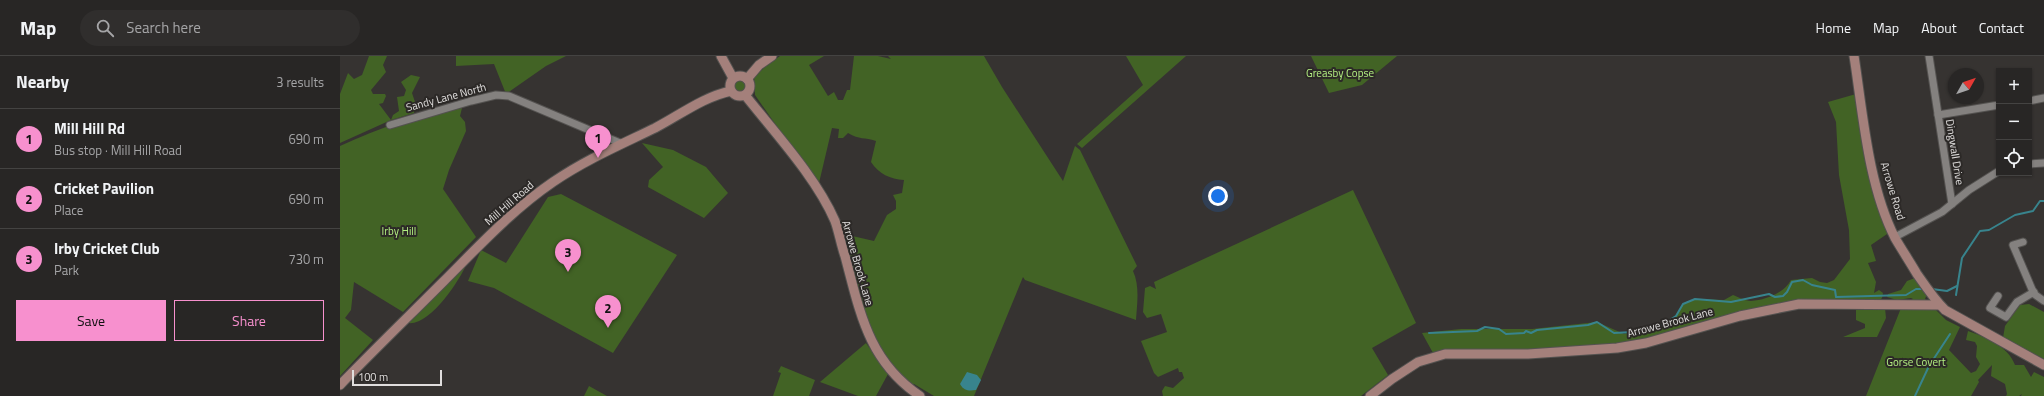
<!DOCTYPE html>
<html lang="en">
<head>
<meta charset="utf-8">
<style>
  body { margin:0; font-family:"Titillium Web",sans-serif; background:#302e2d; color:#f1f3f6 }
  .controls { position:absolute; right:12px; top:12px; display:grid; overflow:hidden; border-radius:0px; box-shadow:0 1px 3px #0004 }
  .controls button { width:36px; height:36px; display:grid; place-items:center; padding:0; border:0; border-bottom:1px solid #444342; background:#282625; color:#f1f3f6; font:20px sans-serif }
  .compass { position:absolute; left:1608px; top:12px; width:36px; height:36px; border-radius:50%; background:#282625; box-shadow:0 1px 3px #0004; rotate:50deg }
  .scale { position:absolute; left:12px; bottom:10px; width:90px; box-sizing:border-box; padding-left:4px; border:2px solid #e0dedd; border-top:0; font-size:11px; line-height:14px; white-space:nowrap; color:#e0dedd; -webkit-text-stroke:3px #2c2927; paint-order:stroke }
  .you { position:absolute; left:878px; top:140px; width:14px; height:14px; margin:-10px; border:3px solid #fff; border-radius:50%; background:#1a73e8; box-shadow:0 0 0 6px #1a73e833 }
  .badge { display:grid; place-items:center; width:26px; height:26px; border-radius:50%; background:#f790ce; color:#111; font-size:13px; font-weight:700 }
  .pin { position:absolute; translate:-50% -33px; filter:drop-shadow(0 1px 2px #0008) }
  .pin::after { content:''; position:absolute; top:21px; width:14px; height:12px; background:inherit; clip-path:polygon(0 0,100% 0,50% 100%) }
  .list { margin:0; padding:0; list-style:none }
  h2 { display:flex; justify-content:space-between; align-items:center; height:52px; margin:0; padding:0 16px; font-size:17px }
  h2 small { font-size:13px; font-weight:400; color:#a5a5a7 }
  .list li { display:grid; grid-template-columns:26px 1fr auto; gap:12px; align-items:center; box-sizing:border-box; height:60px; padding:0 16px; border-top:1px solid #444342 }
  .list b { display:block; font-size:15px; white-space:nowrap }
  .list p { margin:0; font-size:13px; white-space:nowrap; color:#a5a5a7 }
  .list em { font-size:13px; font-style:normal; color:#a5a5a7 }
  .actions { display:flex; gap:8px; padding:12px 16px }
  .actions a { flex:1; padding:9px 0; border:1px solid #f790ce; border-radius:0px; text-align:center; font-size:14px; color:#f790ce }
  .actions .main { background:#f790ce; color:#111 }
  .icon { flex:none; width:22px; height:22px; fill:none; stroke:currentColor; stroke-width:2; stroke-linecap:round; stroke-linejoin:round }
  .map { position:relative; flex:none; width:1704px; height:340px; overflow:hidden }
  header { display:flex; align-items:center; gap:24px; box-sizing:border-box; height:56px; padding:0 20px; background:#282625; border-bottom:1px solid #444342 }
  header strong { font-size:19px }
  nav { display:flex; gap:22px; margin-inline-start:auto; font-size:14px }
  .search { width:280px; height:36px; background:#302e2d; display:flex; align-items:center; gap:10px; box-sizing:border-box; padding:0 14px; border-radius:22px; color:#a5a5a7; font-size:15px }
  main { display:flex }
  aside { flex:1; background:#282625 }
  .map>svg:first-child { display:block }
  .green { fill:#426325 }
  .water { fill:#38848d }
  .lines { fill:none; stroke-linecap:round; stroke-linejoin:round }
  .stream { stroke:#38848d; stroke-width:2 }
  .street-casing { stroke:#545250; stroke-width:9 }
  .secondary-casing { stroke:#545250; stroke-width:11 }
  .street { stroke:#84817f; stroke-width:7 }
  .secondary { stroke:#a4807b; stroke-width:9 }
  .labels { text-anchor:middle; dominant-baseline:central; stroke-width:4; stroke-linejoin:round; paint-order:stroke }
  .park-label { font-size:11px; fill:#b4f182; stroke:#2c2927 }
  .street-label { font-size:11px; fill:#e0dedd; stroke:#2c2927 }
</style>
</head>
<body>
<header>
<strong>Map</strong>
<div class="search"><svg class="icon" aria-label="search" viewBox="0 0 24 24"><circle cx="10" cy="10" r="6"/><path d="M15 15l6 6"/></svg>Search here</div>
<nav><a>Home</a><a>Map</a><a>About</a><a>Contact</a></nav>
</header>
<main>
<aside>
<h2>Nearby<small>3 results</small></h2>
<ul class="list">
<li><span class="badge">1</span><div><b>Mill Hill Rd</b><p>Bus stop · Mill Hill Road</p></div><em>690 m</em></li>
<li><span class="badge">2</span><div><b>Cricket Pavilion</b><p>Place</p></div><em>690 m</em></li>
<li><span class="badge">3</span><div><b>Irby Cricket Club</b><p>Park</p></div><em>730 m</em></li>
</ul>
<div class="actions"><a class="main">Save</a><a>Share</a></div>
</aside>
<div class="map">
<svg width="1704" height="340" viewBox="0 0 1704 340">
  <rect width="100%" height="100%" fill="#363331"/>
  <!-- green -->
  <g class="green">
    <path d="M29,0H47L43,9L46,16L31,34L33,38H45L46,40L43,47L39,48L51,64L53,59L59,55L57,41L64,40L66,34L61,26L71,19L80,21L72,37L76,49L74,57L51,64L0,87V38L8,17L14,23L22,19Z"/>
    <path d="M116,0H226L206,10L166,38L154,8L116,10Z"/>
    <path d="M440,0H484L469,9L488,40L494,36L498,44H503L507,34H510L514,0H538L551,3L548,0H644L662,31L723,125L735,90L740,94L797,210L793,215C800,230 797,248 796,264L685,224L683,221L634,340H594L574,328H569L546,305L527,268L505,181L508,179L534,185L547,159L556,153V145L553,139L562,137L564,124C550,123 539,118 531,106L536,85C524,81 520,84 508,77L503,82H498L499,73L492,72L479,127L452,92L415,39L414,21L425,11Z"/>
    <path d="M786,0H846L742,92L737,88L803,29Z"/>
    <path d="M971,0H1057L1022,29L989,37Z"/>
    <circle cx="400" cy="30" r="6"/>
    <path d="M1516,38L1550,176L1531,189L1536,205L1528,207L1536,226L1534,237L1539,234L1543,237L1542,242L1539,245L1457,244L1401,256L1303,284L1282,288L1171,295L1117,293L1093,297L1082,277L1121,273H1192L1257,266L1284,278L1304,272H1316L1336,260L1343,248L1355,243L1384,244L1393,239C1398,241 1405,245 1411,245C1426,244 1444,237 1451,224L1472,222L1480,226L1487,227L1494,224L1510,203L1509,174L1499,119L1496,66L1488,46Z"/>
    <path d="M122,52L120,60L125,66L126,75L109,114L103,133L136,181L63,256L14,226L11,254L5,262L33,284L0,320V90C39,72 80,57 122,52Z"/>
    <path d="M302,87L333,94L366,111L388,137L364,162L308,131L309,124L323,111Z"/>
    <path d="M1013,134L1076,267L1032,292L1048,319L1021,340H823L822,335L825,330L833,332L844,322L842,316H839L838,312L818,321L814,317L801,285L827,276L821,258L807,262L803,256L805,232L810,230L816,233L814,226Z"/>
    <path d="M221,138L337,199L273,297L154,232L128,225L141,194L166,207L208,141Z"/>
    <path d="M127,207C120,224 90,270 68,267L67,266Z"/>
    <path d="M1575,222L1587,238L1585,243L1606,264L1620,271L1609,294L1631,317L1636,315L1640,308L1636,301L1637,290L1635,286L1626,284L1628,275C1646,281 1668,290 1675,309H1684L1691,321L1694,316L1704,321V340H1681L1682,338L1679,340H1666L1667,338L1665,328L1651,320L1652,309L1638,324L1639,326L1631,340H1526L1561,252L1573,243L1571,242L1557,244L1547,241L1548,238L1561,234L1567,225Z"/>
    <path d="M1689,248L1704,256V303L1663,282L1665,270L1680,249Z"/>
    <path d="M1545,252L1546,262L1537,281H1503L1525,272V268L1516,264V254Z"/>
    <path d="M526,287L548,318L536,340H518L480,326Z"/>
    <path d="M441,310L475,324L469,340H433L441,317L438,316Z"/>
    <path d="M249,330L267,340H244Z"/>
  </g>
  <!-- water -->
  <path class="water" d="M627,316L637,319L641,324L636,334C629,335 624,335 620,328Z"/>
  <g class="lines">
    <!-- stream -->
    <g class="stream">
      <path d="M1592,233L1607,235L1617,230"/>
      <path d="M1616,239L1622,202L1640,175L1649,174L1675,159L1693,155L1700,145H1704"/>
      <path d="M1089,277L1137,275L1145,271L1159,273L1166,278L1184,277L1186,275L1191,277L1197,274L1248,269L1257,266L1274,277L1312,275L1336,260L1343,248L1355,243L1391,246L1429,238L1435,241L1443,240L1447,236L1452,226L1463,224L1472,229L1495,234L1496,241L1566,239L1576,233H1584"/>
      <path d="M1575,340L1589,310L1610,278"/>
    </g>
    <defs>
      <g id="street">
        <path d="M1589,0L1612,148"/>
        <path d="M1689,45L1704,42"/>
        <path d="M1598,59L1659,49"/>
        <path d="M50,69L131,45L156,39L169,40L280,87"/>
        <path d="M1689,108L1704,107"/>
        <path d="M1555,181L1602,156L1629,134L1659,115"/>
        <path d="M1683,186L1673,189L1694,238L1704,245"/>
        <path d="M1658,240L1650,252L1666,261L1677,246L1694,236"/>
      </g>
      <g id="secondary">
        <path d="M381,0L393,22"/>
        <path d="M1514,0C1523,58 1528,129 1555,182C1562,194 1570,206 1577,218C1586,231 1594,243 1605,254L1704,309"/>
        <circle cx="400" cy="30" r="10"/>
        <path d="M407,23L419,9L432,0"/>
        <path d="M405,39C435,77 476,121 495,165C499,176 501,189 505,200C520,256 528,305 580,340"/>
        <path d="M0,329C34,294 69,260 103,226C138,191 172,154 213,126C245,104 280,89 315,72C340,59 363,41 391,35"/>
        <path d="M1030,340L1052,323L1078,306L1105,298H1188L1277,292L1306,287L1400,260L1459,248L1599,249"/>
      </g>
    </defs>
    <!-- street casing -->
    <use href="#street" class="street-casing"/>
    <!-- secondary casing -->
    <use href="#secondary" class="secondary-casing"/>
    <!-- street -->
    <use href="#street" class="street"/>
    <!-- secondary -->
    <use href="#secondary" class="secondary"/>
  </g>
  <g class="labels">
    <!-- park labels -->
    <g class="park-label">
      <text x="1000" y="17">Greasby Copse</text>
      <text x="59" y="175">Irby Hill</text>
      <text x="1576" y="306">Gorse Covert</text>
    </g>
    <!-- street labels -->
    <g class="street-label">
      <text transform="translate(106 41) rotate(-15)">Sandy Lane North</text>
      <text transform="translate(1615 96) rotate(81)">Dingwall Drive</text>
      <text transform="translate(1553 135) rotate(73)">Arrowe Road</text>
      <text transform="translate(169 147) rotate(-41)">Mill Hill Road</text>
      <text transform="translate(518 207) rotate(74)">Arrowe Brook Lane</text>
      <text transform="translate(1330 266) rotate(-15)">Arrowe Brook Lane</text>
    </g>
  </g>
</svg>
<div class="controls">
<button>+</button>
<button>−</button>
<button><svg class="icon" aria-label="locate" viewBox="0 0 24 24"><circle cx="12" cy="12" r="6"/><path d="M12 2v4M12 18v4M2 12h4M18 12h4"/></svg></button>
</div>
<svg class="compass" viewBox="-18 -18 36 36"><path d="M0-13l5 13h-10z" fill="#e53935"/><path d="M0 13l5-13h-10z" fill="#a5a5a7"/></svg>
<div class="scale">100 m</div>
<div class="you"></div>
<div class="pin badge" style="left:258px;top:102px">1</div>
<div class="pin badge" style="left:268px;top:272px">2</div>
<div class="pin badge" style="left:228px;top:216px">3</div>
</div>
</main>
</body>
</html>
